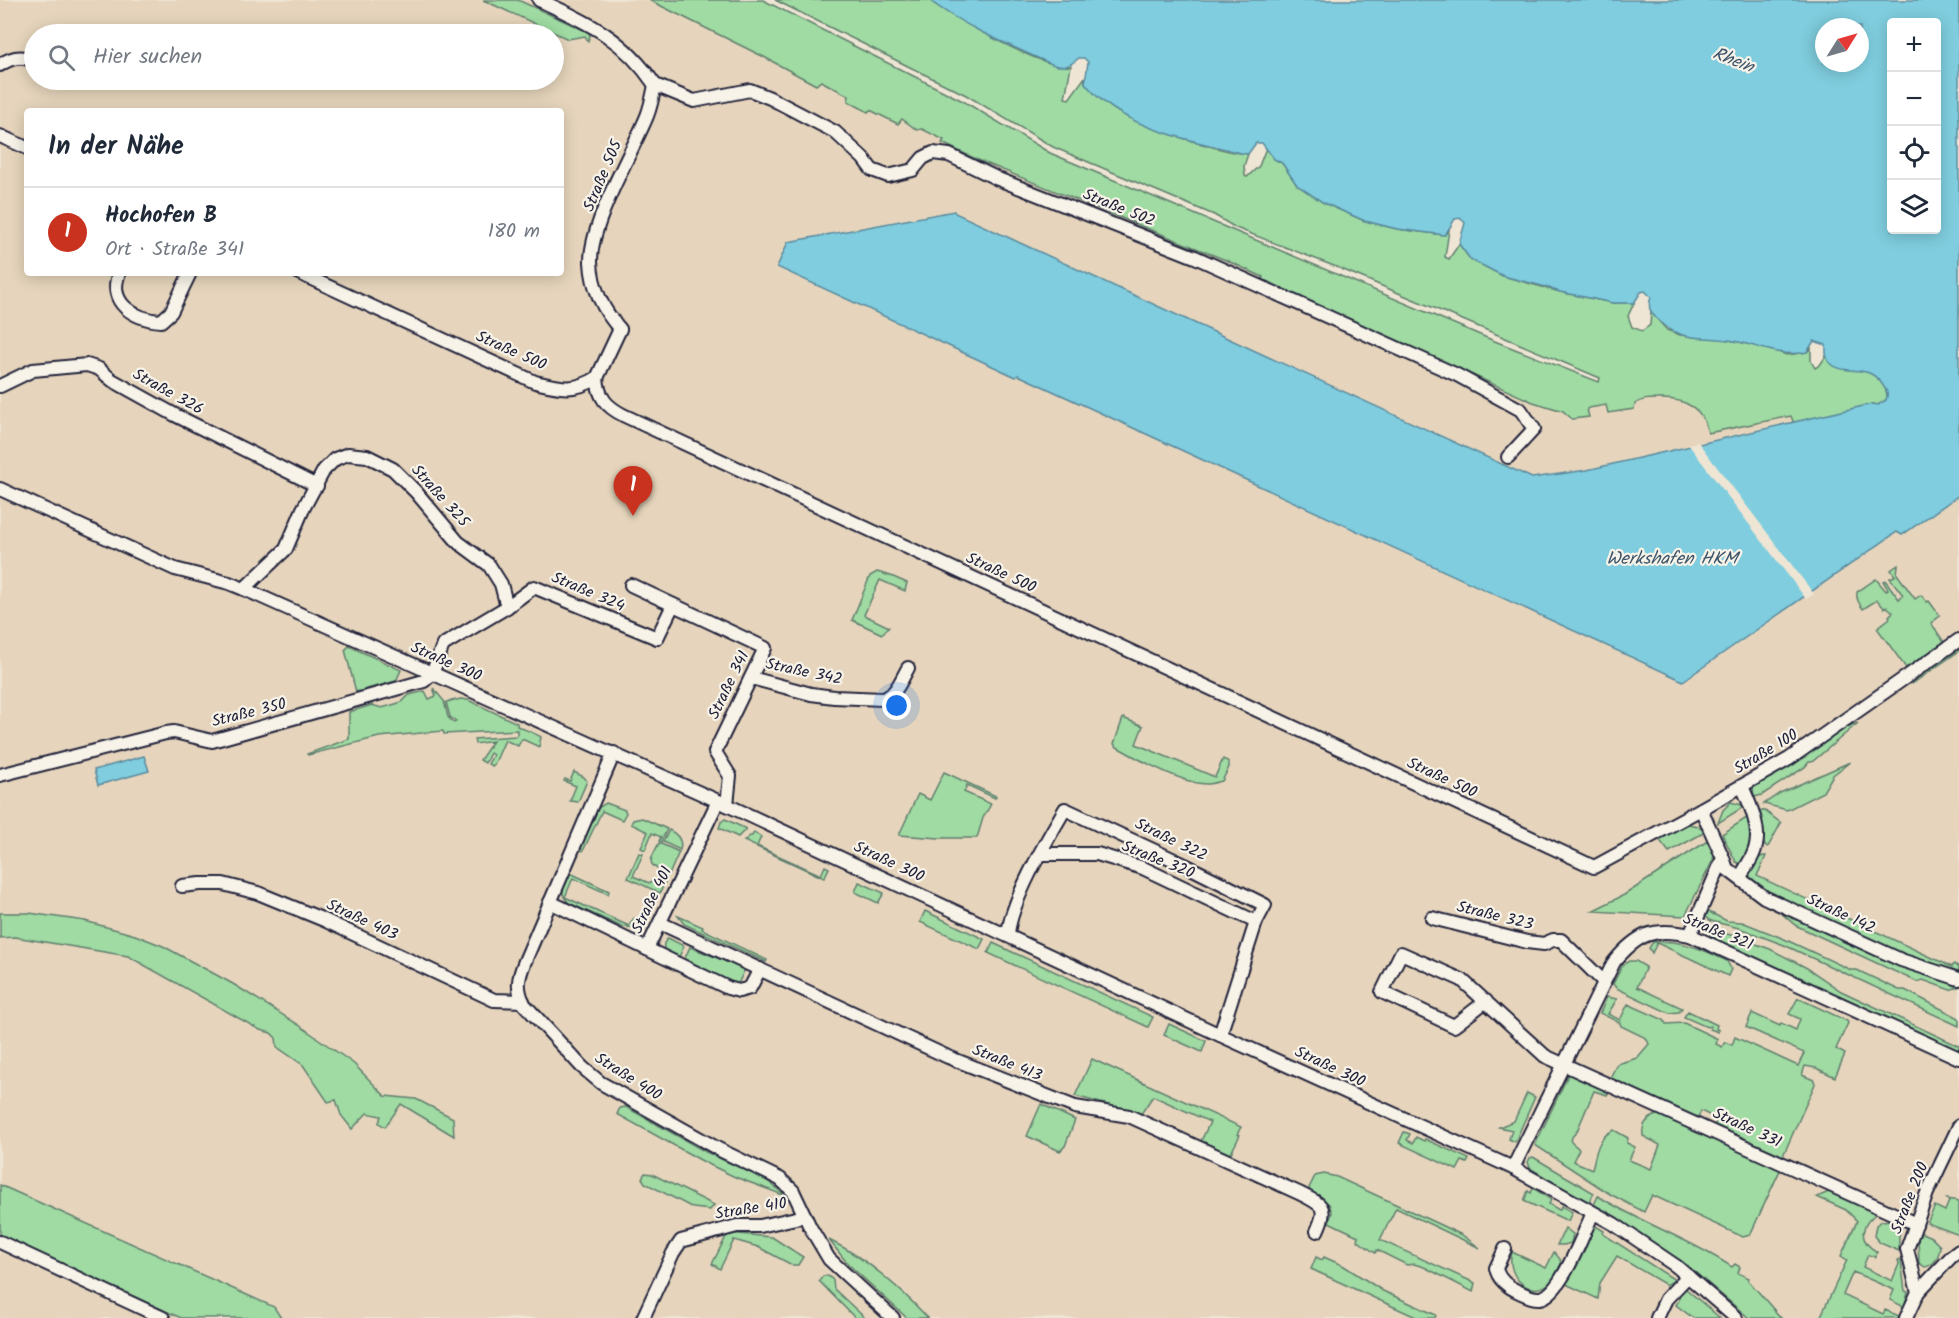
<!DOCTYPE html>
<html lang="de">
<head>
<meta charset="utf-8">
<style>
  body { margin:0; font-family:Kalam,sans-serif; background:#f6f6f7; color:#1f2937 }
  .controls { position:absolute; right:18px; top:18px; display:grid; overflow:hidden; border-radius:6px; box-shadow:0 3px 15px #0003 }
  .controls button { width:54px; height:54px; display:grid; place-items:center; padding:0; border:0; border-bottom:2px solid #e0e1e3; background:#fff; color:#1f2937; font:30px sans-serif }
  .compass { position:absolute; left:1815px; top:18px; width:54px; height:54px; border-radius:50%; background:#fff; box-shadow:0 3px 15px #0003; rotate:53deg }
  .you { position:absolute; left:897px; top:706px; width:21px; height:21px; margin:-15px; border:4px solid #fff; border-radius:50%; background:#1a73e8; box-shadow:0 0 0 9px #1a73e833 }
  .badge { display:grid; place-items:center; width:39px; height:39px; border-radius:50%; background:#c8321e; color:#fff; font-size:20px; font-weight:700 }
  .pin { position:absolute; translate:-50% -50px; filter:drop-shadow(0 2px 3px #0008) }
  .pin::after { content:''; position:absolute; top:32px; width:21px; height:18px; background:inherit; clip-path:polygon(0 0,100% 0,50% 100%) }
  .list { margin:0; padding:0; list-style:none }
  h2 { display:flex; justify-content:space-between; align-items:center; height:78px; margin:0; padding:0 24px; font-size:26px }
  h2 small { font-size:20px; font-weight:400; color:#747a83 }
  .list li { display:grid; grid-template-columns:39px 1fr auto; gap:18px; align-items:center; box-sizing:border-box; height:90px; padding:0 24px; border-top:2px solid #e0e1e3 }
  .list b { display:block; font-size:22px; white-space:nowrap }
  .list p { margin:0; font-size:20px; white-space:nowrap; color:#747a83 }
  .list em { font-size:20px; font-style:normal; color:#747a83 }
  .icon { flex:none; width:33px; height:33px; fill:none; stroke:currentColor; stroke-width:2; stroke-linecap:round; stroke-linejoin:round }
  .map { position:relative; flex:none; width:1959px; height:1318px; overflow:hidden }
  .search { position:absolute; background:#fff; box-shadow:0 3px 15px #0003; left:24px; top:24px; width:540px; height:66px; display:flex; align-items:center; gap:15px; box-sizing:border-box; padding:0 21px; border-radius:33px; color:#747a83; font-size:22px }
  .panel { position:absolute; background:#fff; box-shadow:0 3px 15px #0003; left:24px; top:108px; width:540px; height:168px; border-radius:6px }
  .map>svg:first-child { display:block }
  .built { fill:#e6d5bc; fill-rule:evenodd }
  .green { fill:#9fdba2; stroke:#607e6e; stroke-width:1.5 }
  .water { fill:#7fcdde; stroke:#5a899d; stroke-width:1.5; fill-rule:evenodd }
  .pier { fill:#efe5d4 }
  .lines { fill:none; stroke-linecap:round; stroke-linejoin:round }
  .street-casing { stroke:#22223b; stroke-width:16 }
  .street { stroke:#f7f3e8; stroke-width:12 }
  .labels { text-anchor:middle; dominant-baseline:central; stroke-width:4.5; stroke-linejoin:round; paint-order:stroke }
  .street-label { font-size:16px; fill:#22223b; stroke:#f7f3e8 }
  .water-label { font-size:18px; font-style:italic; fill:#3e556c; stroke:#f7f3e8 }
</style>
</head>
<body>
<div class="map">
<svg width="1959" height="1318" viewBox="0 0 1959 1318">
  <rect width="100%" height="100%" fill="#efe5d4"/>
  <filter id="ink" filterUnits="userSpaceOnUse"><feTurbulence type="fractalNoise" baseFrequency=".0167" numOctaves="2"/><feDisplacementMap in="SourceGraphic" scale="12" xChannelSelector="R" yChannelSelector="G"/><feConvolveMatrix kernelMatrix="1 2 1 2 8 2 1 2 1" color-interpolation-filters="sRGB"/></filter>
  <g filter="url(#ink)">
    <!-- built -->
    <path class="built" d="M0,0H668L944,140L943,144L1019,177L1228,261L1264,277L1262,279L1288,292L1533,402L1566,411L1569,420L1588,417L1587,409L1606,405L1607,413L1635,404L1642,400L1655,399L1683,400L1692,406L1703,419L1708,433L1792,416L1794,424L1587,470L1532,478L789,241L777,267L1016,377L1018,375L1683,681L1897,532L1902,534L1959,495V1318H0ZM34,34H554V80H34ZM27,111H561V273H27Z"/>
    <!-- green -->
    <g class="green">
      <path d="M483,0H518L588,32L590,35L588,41L585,36L568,39Z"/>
      <path d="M649,0H763L963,101L1050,153L1492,340L1599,382L1600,378L1567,364L1339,268L1236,228L1214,215L1053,147L966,95L775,0H929C951,17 1047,71 1071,66L1065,98L1069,99L1085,77V83C1094,91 1103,101 1112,108C1135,125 1220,152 1248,154L1244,166L1245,176L1247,177L1259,166L1266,148L1274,159L1282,163L1297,185L1324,203L1365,221L1397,229L1444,235L1449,230L1445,257L1449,259L1459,244L1470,259L1503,276L1560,292L1613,303H1634L1628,316L1632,327L1642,331L1650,325L1651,312L1667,330L1680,335L1724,339L1756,345L1787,355L1807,352L1811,348V361L1815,368L1820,365L1826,356C1833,371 1846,367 1860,369C1874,372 1888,384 1887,399L1878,405L1872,404L1794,424L1791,416L1708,433C1703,406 1683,398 1658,399C1649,399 1641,399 1635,404L1634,409L1608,413L1606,405L1589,408L1587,409L1589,417L1572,419L1563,411L1533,402L1262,280L1263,277L1228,261L978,160L942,143L944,140L922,129L917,130L902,119L898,124L870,110L868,112L848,101L849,96L821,81L816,85L764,57Z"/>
      <path d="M1898,565L1897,574L1915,599L1921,595L1927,602L1929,601L1940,616L1931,623L1944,642L1906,668L1877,628L1890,618L1889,616L1893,612L1887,607L1884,608L1877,600L1863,609C1859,603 1856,600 1857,592L1876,579L1886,591L1888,589L1883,581L1885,580L1899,599L1903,595L1890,578L1895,576L1891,570Z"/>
      <path d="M877,572L891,576L907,583L905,591L880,580L864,615L889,627L882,634L852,620L870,576Z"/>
      <path d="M349,646L401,670L396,681L356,692L345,650Z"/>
      <path d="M1959,646V651L1912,684L1910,681Z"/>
      <path d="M433,688L444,701L448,717L454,723L456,721L450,717L446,702L461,699L468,700L517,723V726C525,730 533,732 541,737L539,747L522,739L518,746L505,740L494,765L492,766L488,764L493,755L490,753L485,763L480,760L493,741L475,744L474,739L517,736V730L444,734L443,731L379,737L308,755L307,754L349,739V712L372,705L382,708L402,702L409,695L425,691L429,699L436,696Z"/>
      <path d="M1123,718L1143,726L1136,744L1215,777L1223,759L1229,762V767L1222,781C1217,782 1213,784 1208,784C1185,785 1138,759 1117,747L1114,744Z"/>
      <path d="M1858,723L1812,762H1809L1805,767L1762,795L1754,797L1753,787L1756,781H1762L1846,727Z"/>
      <path d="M1850,762L1833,775L1823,792L1787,810L1764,804L1780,793Z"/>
      <path d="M574,772L584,777L587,781L578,802L570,801L576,786L564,781L565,779L570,781Z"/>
      <path d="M944,772L996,796L995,798L967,785L964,792L991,804L983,818L977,838H939L899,835L918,794L930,800Z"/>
      <path d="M1731,802L1745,806L1718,823L1723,810Z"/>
      <path d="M606,803L625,810L626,813L622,820L602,811L583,851L579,849L598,808Z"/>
      <path d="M1758,810L1765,811L1781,823L1768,847L1764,845Z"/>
      <path d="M1748,817C1753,834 1752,846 1744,862L1740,864L1736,862L1722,834Z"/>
      <path d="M642,818L667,829L661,842L659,841L661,837L652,833L645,850L641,848L648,832L631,824L633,820Z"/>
      <path d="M725,819L746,829L738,837L719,828L721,822Z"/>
      <path d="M1688,824L1698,826L1705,832L1669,852L1658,838Z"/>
      <path d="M669,830C677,834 683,840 680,850L663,842Z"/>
      <path d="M754,832L761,837L757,846L821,875L825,866L829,868L824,878L744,841L750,836H752Z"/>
      <path d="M1709,840L1714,853L1713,860L1685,916L1592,911L1624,895Z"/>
      <path d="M659,843L679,852L669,875C645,864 649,863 659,843Z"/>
      <path d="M639,853L643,854L633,876L649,883L657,878L665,882L660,893L628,878Z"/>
      <path d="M1763,856H1766L1757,876L1952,967L1954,964L1959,967V972L1909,958L1759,888L1748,879V874L1754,860Z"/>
      <path d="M568,872L609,891L608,894L573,878L565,897L629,926L634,918L638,923L636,928L622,927L569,903C558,893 563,884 568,872Z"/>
      <path d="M859,882L884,893L878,903L855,892Z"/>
      <path d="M1739,887L1762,903L1906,969L1931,974L1958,987L1950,990L1923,980L1917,982L1795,925L1781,913L1761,903Z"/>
      <path d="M1705,910L1727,921L1742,922L1782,938L1851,970H1857L1899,990H1905L1959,1018V1026L1784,945L1739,928L1711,921L1703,914Z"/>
      <path d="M925,911L984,939L979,949L920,922Z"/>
      <path d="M0,913H29L85,921L135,935L163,946L233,984L299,1025L354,1064L385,1096L416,1099L453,1118L454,1136L401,1104L385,1127L379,1123L381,1116L367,1113L352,1129L341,1115L336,1100L328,1102L303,1065L277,1047L276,1038L271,1033L260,1030L128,956L15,937L0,938Z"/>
      <path d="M678,916L703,927L702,929L767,960L766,962L684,924Z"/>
      <path d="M1705,929L1731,935L1770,949L1807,968L1841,991L1959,1046V1051L1715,939Z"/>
      <path d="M668,938L684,946L678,959C671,955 662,953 664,943Z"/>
      <path d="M1653,942C1680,939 1702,949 1727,961L1731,969L1728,976L1657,943L1652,953L1649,948Z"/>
      <path d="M993,943L1153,1017L1148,1027L988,953Z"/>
      <path d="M690,947L745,969L737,986L683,962Z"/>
      <path d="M1629,961H1636L1646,967L1637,987L1682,1008L1679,1012L1669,1013L1616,988L1613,984L1622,966Z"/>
      <path d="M1607,997L1617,999L1608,1014L1620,1020L1628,1004L1664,1020L1666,1024L1684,1023L1718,1039L1716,1044L1722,1047L1725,1042L1732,1045L1735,1037L1798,1066L1804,1053L1746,1027L1752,1013L1780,1026L1781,1023L1796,1030L1800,1019L1789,1014L1798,998L1847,1021L1848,1023L1836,1049L1845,1054L1835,1077L1816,1068L1805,1066L1802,1075L1814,1080L1815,1084L1782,1158L1714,1126L1717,1119L1701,1111L1698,1118L1610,1078L1617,1064L1637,1058L1649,1044L1646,1038L1621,1026L1620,1023L1600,1013Z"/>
      <path d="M1688,1011L1717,1025L1716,1029L1719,1030L1718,1032L1710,1029L1711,1026L1707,1027L1684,1017Z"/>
      <path d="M1169,1024L1206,1041L1202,1052L1164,1035Z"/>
      <path d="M1092,1059L1241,1127L1237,1134L1240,1135L1230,1155L1201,1141L1210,1122L1153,1096L1141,1114L1075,1096Z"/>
      <path d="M1569,1073L1609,1091L1607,1095L1594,1091L1577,1131L1572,1137L1571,1142L1579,1149L1573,1161L1592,1169C1596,1154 1597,1137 1614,1130L1628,1138L1627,1143L1635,1147L1629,1160L1651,1169L1660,1145L1643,1136C1641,1123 1649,1117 1660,1114L1763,1162L1767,1161L1781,1168L1750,1235L1743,1237L1652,1195L1644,1212L1610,1194L1535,1145Z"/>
      <path d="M1527,1093L1535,1097L1515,1142L1509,1139L1512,1130L1499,1127L1514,1121Z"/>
      <path d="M1041,1104L1075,1120L1065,1146L1060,1151L1027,1136Z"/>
      <path d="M626,1107L706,1152L765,1179L786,1196L735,1177L704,1162L617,1114L620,1108Z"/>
      <path d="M1404,1132L1410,1134L1407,1140L1413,1143L1416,1137L1424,1141L1425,1139L1469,1159L1467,1163L1462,1161L1457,1170L1399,1143Z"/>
      <path d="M1533,1157L1594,1193L1588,1204L1530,1168L1528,1162L1530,1158Z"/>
      <path d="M645,1173L652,1174L714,1205L710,1210L693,1208L645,1183L642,1178Z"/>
      <path d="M1324,1174L1337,1177L1462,1235L1480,1248L1396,1208L1380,1240L1475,1283L1473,1292L1424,1267L1414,1264L1407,1265L1377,1250L1375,1253L1357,1240L1358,1236L1329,1222L1332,1212L1329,1204L1311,1193L1309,1188L1315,1176Z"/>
      <path d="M0,1185L274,1307L281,1318H181L0,1235Z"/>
      <path d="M1533,1188L1551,1200L1549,1204L1559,1210L1562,1206L1572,1212L1568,1221L1524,1201L1528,1191L1531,1193Z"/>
      <path d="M1831,1191L1878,1212C1860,1225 1857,1240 1877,1252L1875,1257L1868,1255L1863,1267L1892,1281L1899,1264L1898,1260H1901L1905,1291L1908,1292L1904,1307L1890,1300L1894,1290L1853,1272L1843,1295L1883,1314L1885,1310L1899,1316V1318H1820L1847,1260L1841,1256L1857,1221L1846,1210L1817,1197Z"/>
      <path d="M1598,1196C1641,1223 1690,1239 1732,1267L1735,1264L1740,1267L1738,1273L1749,1278L1748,1280L1781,1318H1749L1683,1262L1593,1207Z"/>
      <path d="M1947,1199L1959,1201V1235L1927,1223L1935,1206L1945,1211L1949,1201Z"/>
      <path d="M1891,1220L1903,1224L1899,1236V1251L1880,1243L1874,1236L1876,1225L1882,1221Z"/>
      <path d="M1594,1225L1604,1231L1603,1234L1675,1280L1666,1285L1617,1256L1600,1283L1598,1299L1566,1284L1567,1279Z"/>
      <path d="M1565,1228L1573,1234L1571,1243L1564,1245H1557Z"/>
      <path d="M728,1233L772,1237L803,1257L798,1265H792L758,1247L734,1240L720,1269L712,1264Z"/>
      <path d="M1922,1233L1931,1237L1940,1246C1939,1256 1936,1265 1925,1267L1919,1263L1918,1236Z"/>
      <path d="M829,1240C867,1258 900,1288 928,1318H907L848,1264Z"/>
      <path d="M1512,1252L1546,1268L1554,1252L1560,1259L1561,1264C1559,1270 1556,1276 1552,1281C1531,1301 1505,1277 1512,1252Z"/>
      <path d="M1316,1257L1322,1260L1324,1257L1344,1266L1383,1291L1436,1315L1435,1318H1418L1311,1269Z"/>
      <path d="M823,1276H828L833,1280L834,1289L865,1318H855L819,1281Z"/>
      <path d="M1685,1288L1720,1318H1693L1676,1305L1679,1300V1293Z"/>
    </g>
    <!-- water -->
    <g class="water">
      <path d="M929,0H1959V495L1902,535L1897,532L1683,681L1018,375L1016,377L777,267L788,242L954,211L955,213L1532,478L1587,470L1872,404L1878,405L1886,400C1888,394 1888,392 1884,387C1868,360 1846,378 1830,363C1825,358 1826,351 1826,345L1814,341L1807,352C1780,358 1761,346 1734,341C1702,335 1681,344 1656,318C1649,311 1648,306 1651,297L1645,291L1641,292L1634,303H1613L1560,292L1546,287L1503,276L1470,259L1459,244L1465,223L1461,218L1455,219L1445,235L1397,229L1365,221L1324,203L1297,185L1282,163L1274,159L1262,143H1256L1248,154C1236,153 1228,149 1217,147C1171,136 1115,122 1085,83L1088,62L1084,58H1079C1069,66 1066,68 1054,65C1011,46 966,28 929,0ZM1892,22H1936V230H1892ZM1824,27H1860V63H1824Z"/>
      <path d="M144,756L149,771L98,785L94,770Z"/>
    </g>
    <!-- pier -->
    <path class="pier" d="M1698,442L1814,594L1806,599L1688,444Z"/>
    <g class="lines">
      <defs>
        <g id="street">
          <path d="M539,0C589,23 623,38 655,85"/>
          <path d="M0,65C11,57 22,55 34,61"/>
          <path d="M78,80H80"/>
          <path d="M655,85L694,101L750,90L770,98L835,132L863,158L872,170L888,176L913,170L923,158L933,153L949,155L998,179L1195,257L1457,375L1521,410L1534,429L1508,457"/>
          <path d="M0,136L27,148"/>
          <path d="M119,273C107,303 134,319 161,321L171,312L190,273"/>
          <path d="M299,273L535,382C561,388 574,392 597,378"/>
          <path d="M597,378C599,398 606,406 623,415L1594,867L1701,809"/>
          <path d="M597,378L620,329C603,311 592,287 591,262C590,223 632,153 647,116C651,106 653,95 655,85"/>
          <path d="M0,386L33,370L87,365L99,369L112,380L175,415L317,486"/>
          <path d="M0,489L175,569L229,583L244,589L727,805L1220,1035L1513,1168L1614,1224L1676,1266L1736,1318"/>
          <path d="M631,585L765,648L715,752L730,776L727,805"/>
          <path d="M244,589L286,549L303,509L324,470L335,459L348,454L367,456L393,469L416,492L458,542L489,565L501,584L507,607"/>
          <path d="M751,678L811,694L834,697L883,699C896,695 901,680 908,668"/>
          <path d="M614,753L525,961C518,978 516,988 524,1004L582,1067L601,1083L720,1150L780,1179L793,1191L810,1227L829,1259L893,1318"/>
          <path d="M0,775L166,733L174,732L212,741L424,681L432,674L443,645L507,607L534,587L657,638L673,605"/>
          <path d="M1041,854H1097L1143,868L1256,922"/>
          <path d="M1723,858L1727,869L1764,897L1901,960L1959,979"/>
          <path d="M1740,878C1744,869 1751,861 1754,852C1763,832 1750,804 1742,786"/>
          <path d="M182,886L200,884H223L258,893L324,920L494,1000L523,1001"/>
          <path d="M550,902L647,949L718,801"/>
          <path d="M1432,918L1527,942L1544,944L1553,940H1561L1604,982"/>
          <path d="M660,923L948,1057L1075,1107L1129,1116L1301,1194C1323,1205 1328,1207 1317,1231"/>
          <path d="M1690,935L1723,858L1701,809L1789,759L1959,640"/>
          <path d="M1008,936C1009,904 1048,838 1065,809L1185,865L1265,905L1256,922L1220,1035"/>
          <path d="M647,949L728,988L739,991L750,988L760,969"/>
          <path d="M1486,1001L1454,1026L1382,992L1401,953L1462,980L1545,1056L1916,1224"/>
          <path d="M1513,1168L1614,962C1638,933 1654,927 1690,935L1959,1058"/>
          <path d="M0,1242L163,1318"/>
          <path d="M1505,1249L1496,1268C1498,1279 1508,1287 1517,1291C1524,1294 1532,1299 1540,1298C1561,1296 1584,1231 1593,1213"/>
          <path d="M1918,1292L1951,1257L1959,1251"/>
          <path d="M643,1318L673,1253L681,1241L737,1226H760L805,1216"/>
          <path d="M1657,1318L1666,1299L1688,1276"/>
          <path d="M1906,1318L1918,1292L1907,1249L1927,1193L1959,1126"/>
        </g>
      </defs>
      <!-- street casing -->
      <use href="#street" class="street-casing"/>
      <!-- street -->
      <use href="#street" class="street"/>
    </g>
  </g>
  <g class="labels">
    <!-- street labels -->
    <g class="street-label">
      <text transform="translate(603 176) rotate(-67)">Straße 505</text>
      <text transform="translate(1119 208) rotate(22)">Straße 502</text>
      <text transform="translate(511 351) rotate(24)">Straße 500</text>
      <text transform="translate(168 392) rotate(29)">Straße 326</text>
      <text transform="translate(440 496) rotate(48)">Straße 325</text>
      <text transform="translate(1001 573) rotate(25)">Straße 500</text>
      <text transform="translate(588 592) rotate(23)">Straße 324</text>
      <text transform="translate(446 662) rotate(24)">Straße 300</text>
      <text transform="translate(804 672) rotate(12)">Straße 342</text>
      <text transform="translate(729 685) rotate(-64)">Straße 341</text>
      <text transform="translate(249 713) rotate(-14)">Straße 350</text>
      <text transform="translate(1766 752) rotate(-31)">Straße 100</text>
      <text transform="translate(1442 778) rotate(25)">Straße 500</text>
      <text transform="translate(1171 840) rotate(26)">Straße 322</text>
      <text transform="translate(1158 860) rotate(22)">Straße 320</text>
      <text transform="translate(889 862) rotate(25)">Straße 300</text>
      <text transform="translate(652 900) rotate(-64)">Straße 401</text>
      <text transform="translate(1841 914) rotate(25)">Straße 142</text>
      <text transform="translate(1495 916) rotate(14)">Straße 323</text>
      <text transform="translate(362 920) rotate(25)">Straße 403</text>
      <text transform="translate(1718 932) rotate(22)">Straße 321</text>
      <text transform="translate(1007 1063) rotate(22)">Straße 413</text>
      <text transform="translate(1330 1067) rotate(25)">Straße 300</text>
      <text transform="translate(628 1077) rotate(32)">Straße 400</text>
      <text transform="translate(1747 1128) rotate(25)">Straße 331</text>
      <text transform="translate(1910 1198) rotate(-68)">Straße 200</text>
      <text transform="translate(751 1209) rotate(-9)">Straße 410</text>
    </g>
    <!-- water labels -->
    <g class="water-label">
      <text transform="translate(1733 61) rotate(21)">Rhein</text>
      <text x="1672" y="559">Werkshafen HKM</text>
    </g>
  </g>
</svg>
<div class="controls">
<button>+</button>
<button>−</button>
<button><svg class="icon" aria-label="locate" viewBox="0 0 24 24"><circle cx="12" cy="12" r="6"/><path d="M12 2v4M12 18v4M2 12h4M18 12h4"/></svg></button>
<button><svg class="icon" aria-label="layers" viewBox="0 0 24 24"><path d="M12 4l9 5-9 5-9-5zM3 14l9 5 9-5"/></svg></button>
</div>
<svg class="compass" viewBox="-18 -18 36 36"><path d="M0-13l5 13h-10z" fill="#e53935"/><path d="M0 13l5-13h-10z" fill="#747a83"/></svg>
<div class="you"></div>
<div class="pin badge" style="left:633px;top:516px">1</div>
<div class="search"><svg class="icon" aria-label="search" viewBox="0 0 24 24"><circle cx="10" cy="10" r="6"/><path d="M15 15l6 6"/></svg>Hier suchen</div>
<section class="panel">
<h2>In der Nähe<small></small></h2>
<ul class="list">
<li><span class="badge">1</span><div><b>Hochofen B</b><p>Ort · Straße 341</p></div><em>180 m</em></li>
</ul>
</section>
</div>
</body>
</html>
